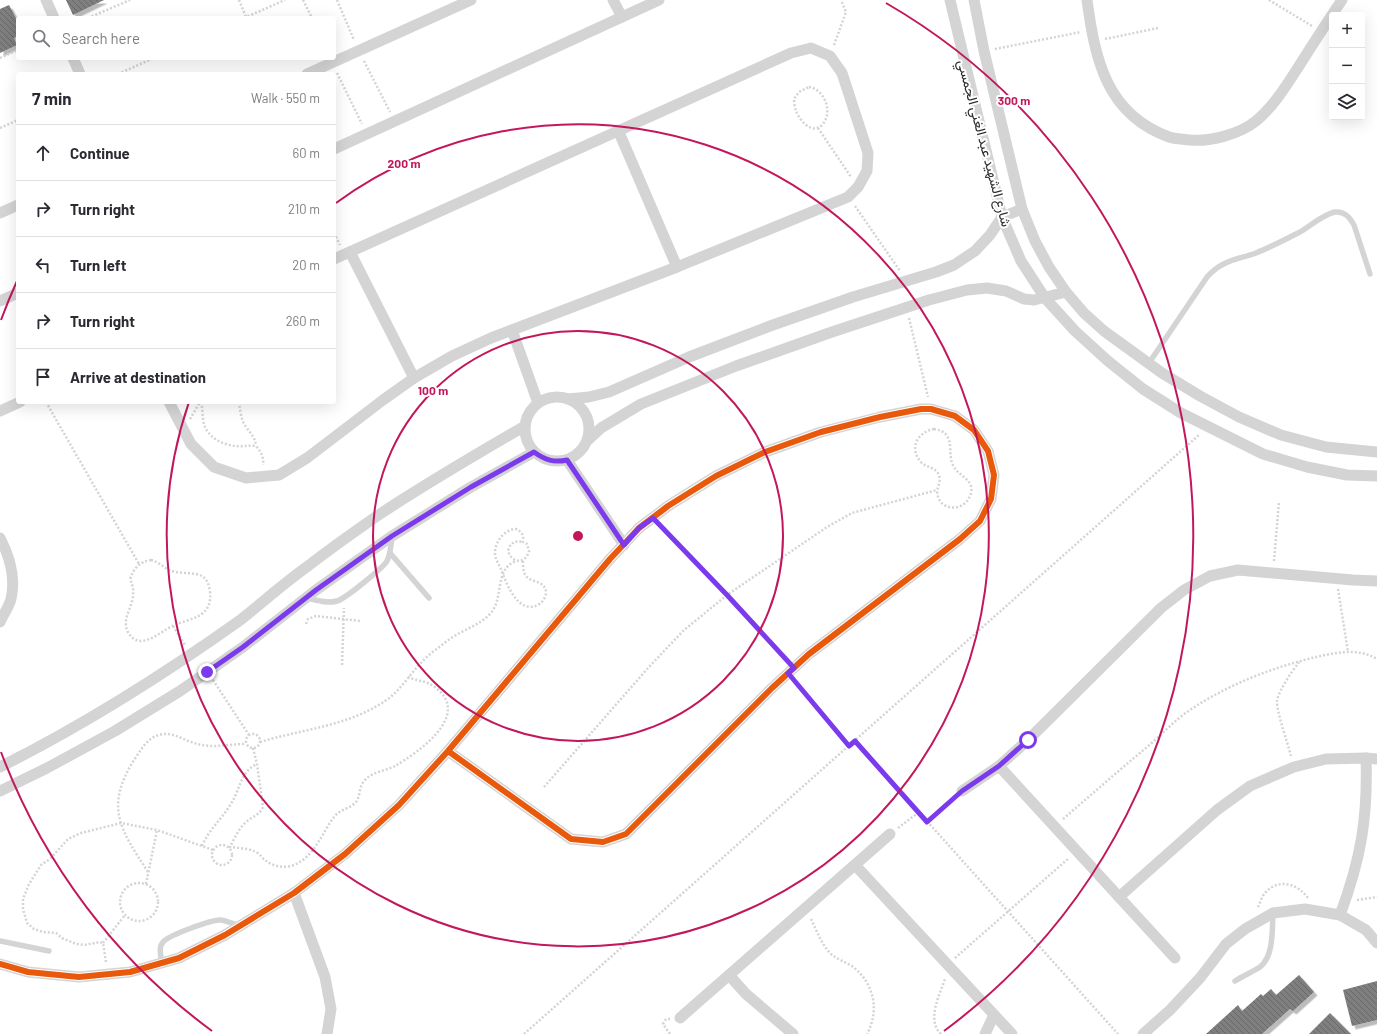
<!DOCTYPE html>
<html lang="en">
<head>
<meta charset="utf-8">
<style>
  body { margin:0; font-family:Barlow,Vazirmatn,sans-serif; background:#f2f2f3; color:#2b2b33 }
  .controls { position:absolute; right:12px; top:12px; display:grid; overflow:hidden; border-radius:4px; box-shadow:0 4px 16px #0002 }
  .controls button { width:36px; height:36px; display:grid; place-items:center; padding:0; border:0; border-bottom:1px solid #e1e1e2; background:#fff; color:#2b2b33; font:20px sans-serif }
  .stop { position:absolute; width:12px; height:12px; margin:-9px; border:3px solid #7c3aed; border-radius:50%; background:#fff }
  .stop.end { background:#7c3aed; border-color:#fff; box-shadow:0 1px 4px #0008 }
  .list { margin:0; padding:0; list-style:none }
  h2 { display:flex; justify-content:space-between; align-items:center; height:52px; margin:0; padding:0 16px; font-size:17px }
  h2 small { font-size:13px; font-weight:400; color:#7c7c81 }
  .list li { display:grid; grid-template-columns:26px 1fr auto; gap:12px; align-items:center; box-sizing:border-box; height:56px; padding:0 16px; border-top:1px solid #e1e1e2 }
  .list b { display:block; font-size:15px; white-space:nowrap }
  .list em { font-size:13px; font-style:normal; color:#7c7c81 }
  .icon { flex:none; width:22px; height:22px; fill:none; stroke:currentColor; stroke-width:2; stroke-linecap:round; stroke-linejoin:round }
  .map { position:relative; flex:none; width:1377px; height:1034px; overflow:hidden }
  .search { position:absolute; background:#fff; box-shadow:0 4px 16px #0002; left:16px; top:16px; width:320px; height:44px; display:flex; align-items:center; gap:10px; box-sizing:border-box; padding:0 14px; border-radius:4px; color:#7c7c81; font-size:15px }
  .panel { position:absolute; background:#fff; box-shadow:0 4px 16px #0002; left:16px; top:72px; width:320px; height:332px; border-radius:4px }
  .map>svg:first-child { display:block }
  .building { fill:url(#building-back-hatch); filter:url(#shadow) }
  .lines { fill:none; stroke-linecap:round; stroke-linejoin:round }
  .path { stroke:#d4d4d4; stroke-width:2.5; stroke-dasharray:2 2; stroke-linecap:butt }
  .lane { stroke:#d4d4d4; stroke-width:5.5 }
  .street { stroke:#d4d4d4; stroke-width:11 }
  .cycleway-casing { stroke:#fff; stroke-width:8 }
  .cycleway { stroke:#e8590c; stroke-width:6 }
  .route { stroke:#7c3aed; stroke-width:5 }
  .ring { fill:none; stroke:#c2185b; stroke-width:2 }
  .labels { text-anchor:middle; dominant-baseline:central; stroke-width:4; stroke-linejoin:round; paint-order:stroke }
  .street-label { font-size:14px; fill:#2f2f2f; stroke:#fff }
  .centre { fill:#c2185b; stroke:#fff; stroke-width:2 }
  .ring-label { font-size:12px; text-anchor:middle; font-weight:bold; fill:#c2185b; stroke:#fff; stroke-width:4; stroke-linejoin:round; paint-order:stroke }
</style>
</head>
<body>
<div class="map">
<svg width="1377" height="1034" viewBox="0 0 1377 1034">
  <defs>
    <pattern id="building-back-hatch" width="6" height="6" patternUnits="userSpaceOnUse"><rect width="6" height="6" fill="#7f7f7f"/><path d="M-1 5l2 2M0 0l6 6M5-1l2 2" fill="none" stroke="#686868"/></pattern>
    <filter id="shadow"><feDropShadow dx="3.5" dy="3.5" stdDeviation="0" flood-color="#0004"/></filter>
  </defs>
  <rect width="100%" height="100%" fill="#fff"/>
  <!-- building -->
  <g class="building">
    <path d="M66,0H104L73,15Z"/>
    <path d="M9,5L18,22V36L14,38L17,45L0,53V9Z"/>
    <path d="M1299,975L1314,992L1293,1011L1290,1009L1262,1034H1206L1238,1005L1242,1011L1261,994L1263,996L1271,989L1276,995Z"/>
    <path d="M1377,981V1020L1352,1026L1343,990Z"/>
    <path d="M1330,1013L1351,1034H1309Z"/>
  </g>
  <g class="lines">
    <!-- path -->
    <g class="path">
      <path d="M239,0L246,17"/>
      <path d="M303,0L312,18"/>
      <path d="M337,0L354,40"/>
      <path d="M1269,0L1312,26"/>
      <path d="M88,18L130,0"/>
      <path d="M244,18L285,0"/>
      <path d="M1105,39L1158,28"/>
      <path d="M834,45L846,12L841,0"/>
      <path d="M995,49L1081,32"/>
      <path d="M0,58L18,50"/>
      <path d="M364,61L390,112"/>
      <path d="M337,73L362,124"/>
      <path d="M118,74L154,58"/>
      <path d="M809,87C824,89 834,112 822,125C812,135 800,121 796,111C795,108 794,103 794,99L799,92Z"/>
      <path d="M0,128L18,120"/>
      <path d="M818,128L851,177"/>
      <path d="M855,206L900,271"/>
      <path d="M334,233L340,245"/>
      <path d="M909,318L928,397"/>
      <path d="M46,402L139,564"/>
      <path d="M201,402C203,409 202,417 204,424C208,438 223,445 236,446C243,447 249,445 256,446C261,452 264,457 263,465"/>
      <path d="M239,402C240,410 241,420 246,427C251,434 255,437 256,446"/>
      <path d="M190,419L200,402"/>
      <path d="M934,429C939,430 944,431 947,436C952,443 949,454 952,463C956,474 966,476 970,484C973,489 971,496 967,501C960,510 944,510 939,499C934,489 942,484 939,475C935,466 925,468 920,461C909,447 918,432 934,429Z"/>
      <path d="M660,525L727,595L787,660"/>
      <path d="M151,560C160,562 164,569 172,571C181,574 195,572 202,576C207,579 209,585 210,591C213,619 189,618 172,626C160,632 141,651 129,634C120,620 133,608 133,594C134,589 132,584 130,579C134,568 139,562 151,560Z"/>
      <path d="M523,561C523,566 523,572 526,576C531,583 545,580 546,592C546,597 543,602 538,605C518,615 506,583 501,569C499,564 496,561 495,555C494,543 504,529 516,529C522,532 524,535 523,542L527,544L529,551C526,564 512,564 508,551C510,543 515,540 523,542"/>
      <path d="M1274,561L1279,502"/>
      <path d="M1338,589L1348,652"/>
      <path d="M306,624L308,619L316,616L360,621"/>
      <path d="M173,626L185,645"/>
      <path d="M342,665L344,608"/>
      <path d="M213,680L249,735"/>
      <path d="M796,682L849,746"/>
      <circle cx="253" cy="741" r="7"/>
      <path d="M855,741L1118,1034"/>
      <path d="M260,742C303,729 350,726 388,699C406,685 414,666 434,651C442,645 450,638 458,634C469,628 481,623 489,615C505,600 493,570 516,561"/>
      <path d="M253,748L257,764L263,807C260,815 251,817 245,823C238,830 234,839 230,847C238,848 248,848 256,852C260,854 262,858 265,860C272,866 282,868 291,866C314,859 321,834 334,817C340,809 350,809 356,802C361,796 358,787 365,780C372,772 385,771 395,766C417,753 472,716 436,688C428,681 417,681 408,677"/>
      <path d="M1291,756C1288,744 1276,710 1277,701C1279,689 1292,672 1299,662"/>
      <path d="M544,787L648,668L683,631L727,595L827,527L852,513L937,490"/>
      <path d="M1063,819C1091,795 1118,771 1146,748C1160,736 1173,722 1187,712C1225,686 1268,669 1312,658C1334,653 1357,647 1377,659"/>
      <path d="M927,822L954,798"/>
      <path d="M898,828L919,812"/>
      <circle cx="222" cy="855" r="10"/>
      <path d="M202,846C209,829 223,818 232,802C240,789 241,771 257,764"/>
      <path d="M148,872C121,830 104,808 134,760C141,750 147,738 159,735C172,731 183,740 194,743C212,749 228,744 246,744"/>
      <circle cx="139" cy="902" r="19"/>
      <path d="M146,884L157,830"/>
      <path d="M1357,900L1377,897"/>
      <path d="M1258,907C1260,903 1262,896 1265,893C1278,878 1297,883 1308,898"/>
      <path d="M811,919C817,931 821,944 831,954C837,959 845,962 852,966C874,983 880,1010 867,1034"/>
      <path d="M103,943L125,915"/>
      <path d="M955,958L1069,858"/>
      <path d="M106,962L103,943L100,942L84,945L76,944L62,938L56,933L43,932L34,929L27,923L23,909V899L29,884L41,865L50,859L68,839L81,833L121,823L157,830L213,850"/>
      <path d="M670,1019H666L663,1024L670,1034"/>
      <path d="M524,1034L1199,435"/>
      <path d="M941,1034C926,1020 940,994 945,979"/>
    </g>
    <!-- lane -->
    <g class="lane">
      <path d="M1149,363L1207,277C1222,260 1236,260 1256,253C1271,247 1286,239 1300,232C1310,226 1324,214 1335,212C1345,211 1350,218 1354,225L1370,274"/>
      <path d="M390,553L429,598"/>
      <path d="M306,598C316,600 327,604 337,601C345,599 384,567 387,561C391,553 391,544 392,536"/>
      <path d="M0,941L49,951"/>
      <path d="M162,963C161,956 158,948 163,942C169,935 213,919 221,920C227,921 234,924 240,926"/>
      <path d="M1235,981C1243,976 1252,972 1260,967C1274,956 1272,930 1273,913"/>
    </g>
    <!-- street -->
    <g class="street">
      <path d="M46,0L54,18"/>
      <path d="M613,0L622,17"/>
      <path d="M950,0L1002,217L1021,261L1045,298L1075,331L1108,361L1143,389L1181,413L1263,454L1307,467L1347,475L1377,476"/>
      <path d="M974,0L984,51L1022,209L1035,241L1049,267L1066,292L1084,313L1104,331L1162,373L1200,396L1239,417L1281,435L1326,447L1377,452"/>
      <path d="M1087,0C1095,59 1106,114 1169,137C1175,139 1183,139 1190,140C1210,142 1240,134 1256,121C1274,106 1286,86 1299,66C1313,44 1327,22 1342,0"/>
      <path d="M73,58L80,74"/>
      <path d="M307,74L471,0"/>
      <path d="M618,130L677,267"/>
      <path d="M334,149L659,0"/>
      <path d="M0,213L18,205"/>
      <path d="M350,252L414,378"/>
      <path d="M0,301L18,293"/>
      <path d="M512,330L538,403"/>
      <circle cx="557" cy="429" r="32"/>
      <path d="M568,399L589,397L609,392L689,357L770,326L853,297L936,272L954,265L975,251L990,235L1002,217L1022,209"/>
      <path d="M169,402L191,444L214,467L246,478L279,475L307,458L383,400L414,378L452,356L491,338L677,267L848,197L858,187L867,171L868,153L842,73L830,56L811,48L791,53L334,259"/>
      <path d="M0,411L20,402"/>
      <path d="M588,440L601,428L641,404L736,366L832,332L929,300L967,290L987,288L1006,291L1024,299L1034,300L1066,292"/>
      <path d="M567,460L624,545"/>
      <path d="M0,538C10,557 16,577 11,599C9,607 3,615 0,622"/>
      <path d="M999,766L1175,958"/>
      <path d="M0,767C84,725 163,675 239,621C262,603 284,583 308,566C330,549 354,532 377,516C425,484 475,455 525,426"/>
      <path d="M0,791L47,768L115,731L180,691L243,647L316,590L392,536L471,487L534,452"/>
      <path d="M962,791L999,766L1028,740L1161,608L1184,590L1210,576L1238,570L1353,580L1377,581"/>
      <path d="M855,865L1012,1034"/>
      <path d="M294,893L325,977L331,1009L327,1034"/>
      <path d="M1119,897L1217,810L1250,786L1294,767L1326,759L1366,758L1377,759"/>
      <path d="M1340,915C1361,859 1368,817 1366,758"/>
      <path d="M0,964L28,972L79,977L130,972L179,958L225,935L294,893L345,854L399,805L448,751L610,559L639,528L668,506L716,476L765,452L821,432L880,417L921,409H931L955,416L974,430L988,451L994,475L991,499L980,521L960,539L809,654L772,688L626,834L603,842L571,839L448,751"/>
      <path d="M729,975L746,994L793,1034"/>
      <path d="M680,1018L890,834"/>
      <path d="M985,1034L994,1015"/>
      <path d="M1143,1034L1170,1010L1200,978L1226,944L1245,929L1273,913L1305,909L1340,915L1366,930L1377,943"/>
    </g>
    <defs>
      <path id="cycleway" d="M0,964L28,972L79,977L130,972L179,958L225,935L294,893L345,854L399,805L448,751L610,559L639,528L668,506L716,476L765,452L821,432L880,417L921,409H931L955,416L974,430L988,451L994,475L991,499L980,521L960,539L809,654L772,688L626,834L603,842L571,839L448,751"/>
    </defs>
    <!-- cycleway casing -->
    <use href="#cycleway" class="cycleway-casing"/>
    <!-- cycleway -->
    <use href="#cycleway" class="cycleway"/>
  </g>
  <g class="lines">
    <!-- route -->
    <path class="route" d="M207,672L243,647L316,590L392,536L471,487L534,452C545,460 554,463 567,460L624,545L639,528L653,518L727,595L794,668L788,673L849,746L855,741L927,822L962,791L999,766L1028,740"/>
  </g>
  <!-- distance rings -->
  <g class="ring">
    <circle cx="578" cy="536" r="205"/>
    <path d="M336 203A411 411 0 1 1 189 402"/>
    <path d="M212 1031A616 616 0 0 1 1 752M1 320A616 616 0 0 1 17 281M886 3A616 616 0 0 1 944 1031"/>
  </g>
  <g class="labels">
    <!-- street labels -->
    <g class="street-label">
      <text transform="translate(985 143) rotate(75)">شارع الشهيد عبد الغني الجمسي</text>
    </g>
  </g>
  <circle cx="578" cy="536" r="6" class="centre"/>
  <g class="ring-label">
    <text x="1014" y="105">300 m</text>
    <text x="404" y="168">200 m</text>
    <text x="433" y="395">100 m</text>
  </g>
</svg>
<div class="controls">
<button>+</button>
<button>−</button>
<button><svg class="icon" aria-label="layers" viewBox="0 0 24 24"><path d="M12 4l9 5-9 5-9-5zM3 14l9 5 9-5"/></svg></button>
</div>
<div class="stop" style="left:1028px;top:740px"></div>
<div class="stop end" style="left:207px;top:672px"></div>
<div class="search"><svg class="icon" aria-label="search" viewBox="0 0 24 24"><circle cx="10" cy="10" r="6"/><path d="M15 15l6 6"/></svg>Search here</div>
<section class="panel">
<h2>7 min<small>Walk · 550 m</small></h2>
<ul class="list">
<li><svg class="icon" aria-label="ahead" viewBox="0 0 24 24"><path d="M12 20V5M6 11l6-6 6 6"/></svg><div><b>Continue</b></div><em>60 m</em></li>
<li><svg class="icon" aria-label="right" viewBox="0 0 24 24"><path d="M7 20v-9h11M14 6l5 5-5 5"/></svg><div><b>Turn right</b></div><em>210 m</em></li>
<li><svg class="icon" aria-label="left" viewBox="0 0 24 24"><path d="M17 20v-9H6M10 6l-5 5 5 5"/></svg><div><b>Turn left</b></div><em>20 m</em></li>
<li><svg class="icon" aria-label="right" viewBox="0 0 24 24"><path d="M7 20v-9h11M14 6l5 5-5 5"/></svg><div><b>Turn right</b></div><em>260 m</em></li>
<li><svg class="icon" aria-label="arrive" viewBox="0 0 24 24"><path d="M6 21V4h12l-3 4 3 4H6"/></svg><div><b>Arrive at destination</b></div></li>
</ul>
</section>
</div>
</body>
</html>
